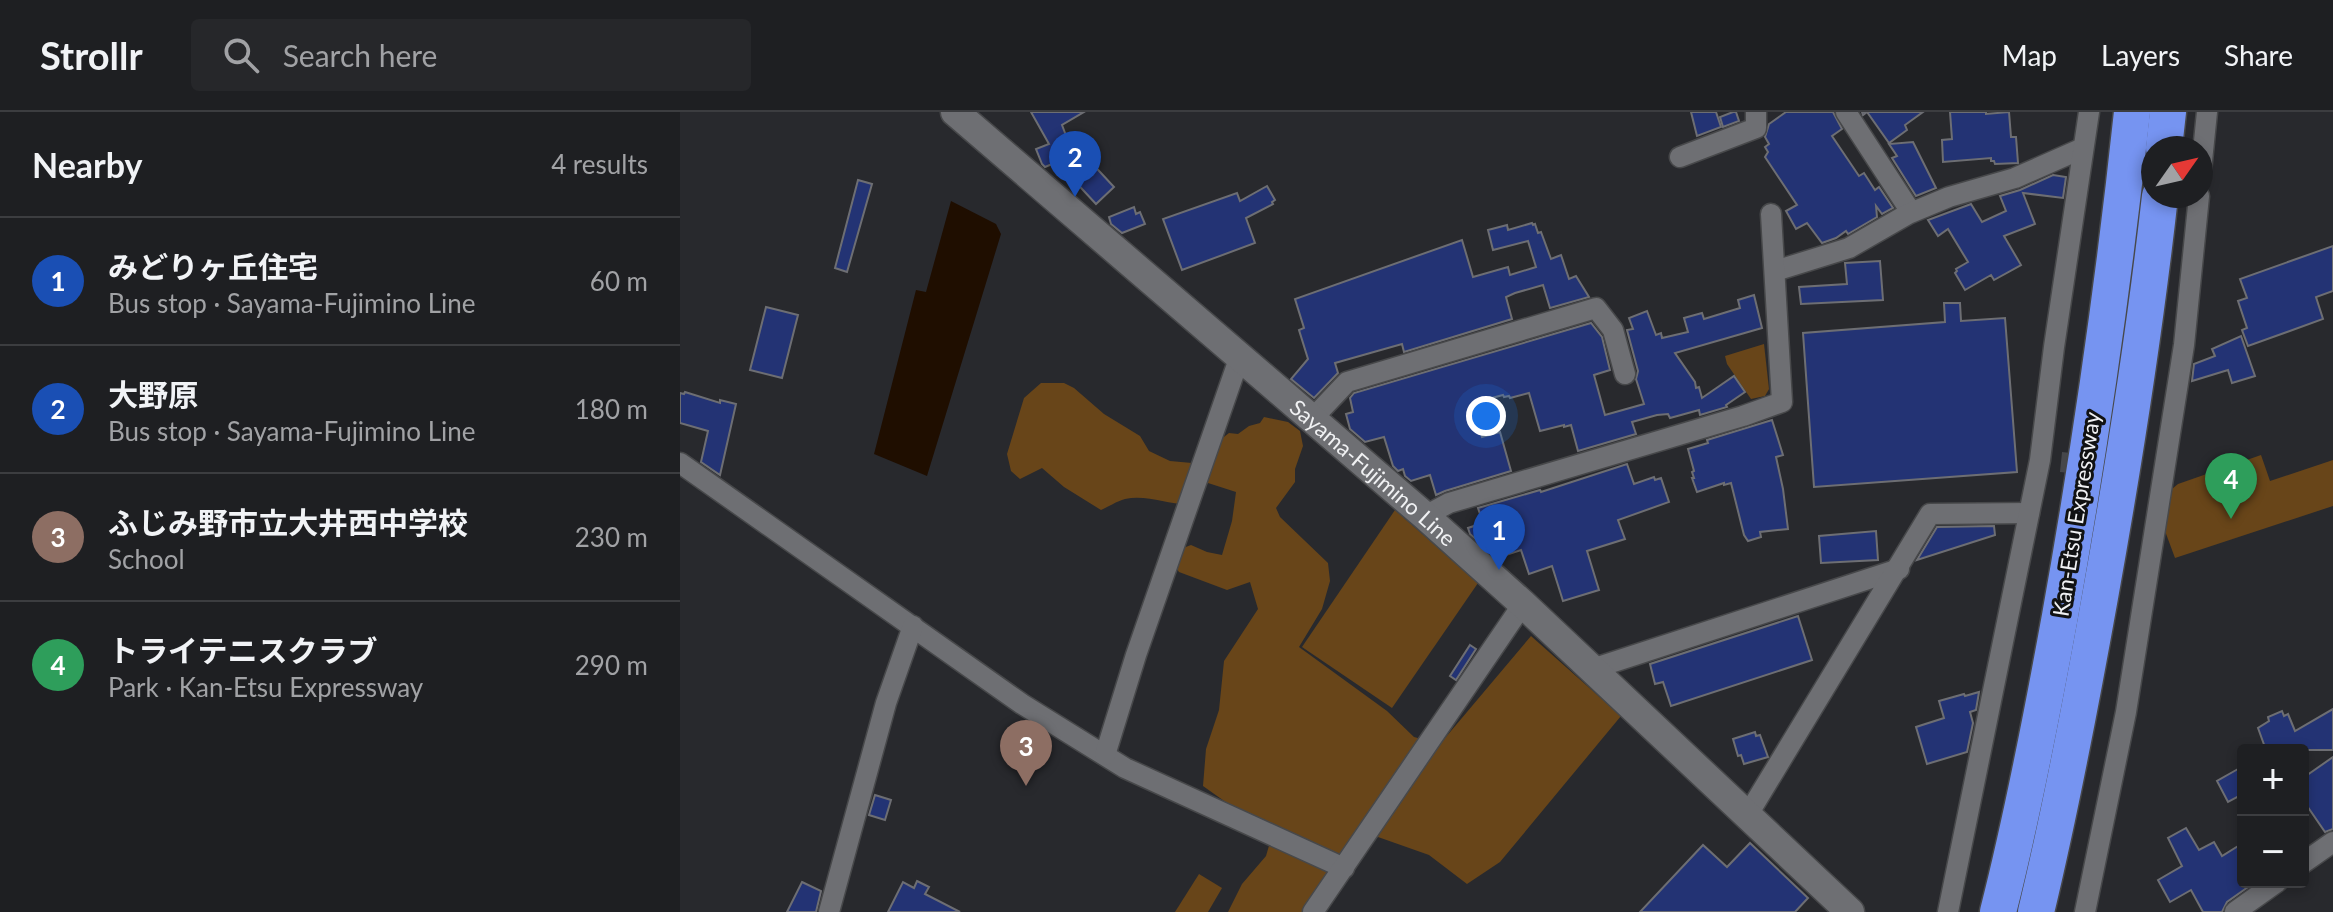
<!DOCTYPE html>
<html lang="en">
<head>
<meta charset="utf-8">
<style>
  body { margin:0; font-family:Lato,"Noto Sans JP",sans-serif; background:#26272a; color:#f1f3f6 }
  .controls { position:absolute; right:24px; bottom:24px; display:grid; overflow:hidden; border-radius:8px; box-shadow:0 4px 12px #0003 }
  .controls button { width:72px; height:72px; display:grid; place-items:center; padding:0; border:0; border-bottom:2px solid #3c3d40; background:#1e1f22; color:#f1f3f6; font:40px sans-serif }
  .compass { position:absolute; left:1461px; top:24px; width:72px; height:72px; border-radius:50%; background:#1e1f22; box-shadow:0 4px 12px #0003; rotate:56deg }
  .you { position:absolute; left:806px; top:304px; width:28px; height:28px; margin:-20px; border:6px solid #fff; border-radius:50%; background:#1a73e8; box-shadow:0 0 0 12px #1a73e833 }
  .badge { display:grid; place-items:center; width:52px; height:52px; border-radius:50%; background:#8c9099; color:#fff; font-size:26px; font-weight:700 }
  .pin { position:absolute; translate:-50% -66px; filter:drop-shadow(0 2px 4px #0008) }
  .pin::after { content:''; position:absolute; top:42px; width:28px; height:24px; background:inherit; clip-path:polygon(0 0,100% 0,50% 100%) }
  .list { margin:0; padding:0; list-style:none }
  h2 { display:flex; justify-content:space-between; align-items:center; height:104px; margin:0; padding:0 32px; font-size:34px }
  h2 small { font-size:26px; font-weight:400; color:#a1a2a5 }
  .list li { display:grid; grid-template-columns:52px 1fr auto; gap:24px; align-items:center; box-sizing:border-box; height:128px; padding:0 32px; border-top:2px solid #3c3d40 }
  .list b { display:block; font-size:30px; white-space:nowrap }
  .list p { margin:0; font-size:26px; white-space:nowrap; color:#a1a2a5 }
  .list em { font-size:26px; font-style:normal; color:#a1a2a5 }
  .icon { flex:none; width:44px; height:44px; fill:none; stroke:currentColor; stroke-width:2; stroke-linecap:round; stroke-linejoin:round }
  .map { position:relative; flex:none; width:1653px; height:800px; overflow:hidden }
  header { display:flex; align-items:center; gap:48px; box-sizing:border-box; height:112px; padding:0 40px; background:#1e1f22; border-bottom:2px solid #3c3d40 }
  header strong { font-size:38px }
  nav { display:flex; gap:44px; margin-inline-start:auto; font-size:28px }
  .search { width:560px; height:72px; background:#26272a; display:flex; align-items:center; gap:20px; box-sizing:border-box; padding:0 28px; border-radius:8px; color:#a1a2a5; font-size:30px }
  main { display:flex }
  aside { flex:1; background:#1e1f22 }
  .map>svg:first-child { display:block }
  .green { fill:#684519 }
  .water { fill:#1f0e00 }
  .building { fill:#233374; stroke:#6d6e73; stroke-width:2 }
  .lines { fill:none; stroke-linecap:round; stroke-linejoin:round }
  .minor-tunnel { stroke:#46474b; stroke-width:20; stroke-dasharray:20 10; stroke-linecap:butt }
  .minor-casing { stroke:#47484a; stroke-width:23 }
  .secondary-casing { stroke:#47484a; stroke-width:31 }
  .motorway-casing { stroke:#47484a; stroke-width:39 }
  .minor { stroke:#6e6f73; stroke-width:20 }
  .secondary { stroke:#6e6f73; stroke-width:28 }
  .motorway { stroke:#7694f1; stroke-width:36 }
  .labels { text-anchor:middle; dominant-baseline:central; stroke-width:6; stroke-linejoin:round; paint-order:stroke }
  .street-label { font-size:22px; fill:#f0f1f3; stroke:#111213 }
</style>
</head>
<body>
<header>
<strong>Strollr</strong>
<div class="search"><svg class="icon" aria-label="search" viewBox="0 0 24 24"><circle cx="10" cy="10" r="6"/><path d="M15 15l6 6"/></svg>Search here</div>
<nav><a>Map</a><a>Layers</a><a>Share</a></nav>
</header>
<main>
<aside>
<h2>Nearby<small>4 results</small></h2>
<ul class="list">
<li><span class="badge" style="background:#1a4fb4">1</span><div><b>みどりヶ丘住宅</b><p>Bus stop · Sayama-Fujimino Line</p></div><em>60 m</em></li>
<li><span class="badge" style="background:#1a4fb4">2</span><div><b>大野原</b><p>Bus stop · Sayama-Fujimino Line</p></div><em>180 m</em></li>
<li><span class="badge" style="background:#8d6e63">3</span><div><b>ふじみ野市立大井西中学校</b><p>School</p></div><em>230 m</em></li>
<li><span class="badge" style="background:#2e9e5b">4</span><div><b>トライテニスクラブ</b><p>Park · Kan-Etsu Expressway</p></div><em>290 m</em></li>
</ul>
</aside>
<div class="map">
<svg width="1653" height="800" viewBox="0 0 1653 800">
  <rect width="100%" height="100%" fill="#28292d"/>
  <!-- green -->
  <g class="green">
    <path d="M1084,232L1089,277L1085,284L1071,287L1047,252L1045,244Z"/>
    <path d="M361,271H384L394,276L424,302L460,324L469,339L490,349L512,351L529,344L540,328L549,321L558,322L569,314L580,311L584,305L608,310L620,319L623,334L615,357V370L596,396L600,405L648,451L650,469L642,497L619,535L707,599L734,625L760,632L851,524L941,604L820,750L787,772L749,743L698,725H675L624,800H548L562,772L586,744L595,713L554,696L523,674L526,637L539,598L544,549L578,497L570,470L547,478L499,460L495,454L498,438L511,433L527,440L542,443L552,409L556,380L528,371L513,392C490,394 468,382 445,387C437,389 428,395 421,398L384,375L362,356L340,367L331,359L327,342L344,286Z"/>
    <path d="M1581,343L1590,369L1653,348V394L1495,446L1485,419L1492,377L1498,372Z"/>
    <path d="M715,398L798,471L712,596L622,535Z"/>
    <path d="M519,762L542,776L528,800H495Z"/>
  </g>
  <!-- water -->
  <path class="water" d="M271,89L316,112L321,122L247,364L194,342L236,178L246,180Z"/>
  <!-- building -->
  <g class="building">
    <path d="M351,0H404L382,13L398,55L407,46L434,75L416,92L377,50L365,55L362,52L356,37L369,32Z"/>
    <path d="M1011,0H1036L1041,15L1017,24Z"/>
    <path d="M1053,0H1056L1059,9L1043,15L1040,5Z"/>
    <path d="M1106,0H1153L1162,17L1152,24L1179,64L1184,61L1195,78L1199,75L1213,96L1202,102L1196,94L1197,105L1168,122L1166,119L1156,126L1142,131L1127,111L1116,117L1106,99L1117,93L1085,45L1088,40L1085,35L1089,32L1085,25L1089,12Z"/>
    <path d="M1182,0H1243L1225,13L1227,18L1209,31L1187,0L1183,3Z"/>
    <path d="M1270,0H1306V2L1329,0L1331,25H1336L1338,51L1315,52L1314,49H1311V46L1263,50L1262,28L1272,27Z"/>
    <path d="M1233,30L1256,76L1236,84L1212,46L1217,44L1209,32Z"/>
    <path d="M1373,63L1386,65L1383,86L1343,81L1355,112L1324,124L1341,153L1314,168L1311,163L1285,178L1275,161L1277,159L1276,157L1288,150L1268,117L1258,124L1248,108L1291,92L1302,110L1326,99L1320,84L1340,78Z"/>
    <path d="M178,68L192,72L167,160L155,156Z"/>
    <path d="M587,74L595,88L592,90L593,92L566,106L575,131L502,158L483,107L557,81L560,89Z"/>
    <path d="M454,95L456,102L460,100L465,112L442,121L431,112L429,105Z"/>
    <path d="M852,111L853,113L855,112L858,121L861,120L871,147L881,143L889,167L896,164L909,185L870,196L863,173L835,181L826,185L832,207L724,240L722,232L655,251L658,261L634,286L611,267L628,247L619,218L624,216L615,187L782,128L793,165L828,155L830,163L856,155L848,129L813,138L808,118L827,113L828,118Z"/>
    <path d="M1653,134V179L1636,185L1643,207L1568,234L1562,218L1567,216L1558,189L1567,186L1560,167Z"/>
    <path d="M1200,149L1203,188L1121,192L1119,175L1167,172L1165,151Z"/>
    <path d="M1074,183L1082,216L995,241L1015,270L1016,276L1019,275L1022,286L1054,264L1065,280L1046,293L1047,295L1020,303L1019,298L990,306L988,302L977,303L952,310L956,322L898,339L891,313L884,315V313L860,319L849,281L830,286L829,284L824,285L823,283L793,291L802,325L820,320L831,359L765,379L756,383L750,363L731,369L725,364L723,357L718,359L713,354L704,325L685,330L670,317L666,302L673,300L670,286L674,281L911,211L922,225L930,258L914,263L925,303L964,292L956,267L958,259L947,218L953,217L949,206L967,199L976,223L981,221L982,226L1008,220L1004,206L1022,201L1024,207L1060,196L1058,188Z"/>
    <path d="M1264,191H1280L1281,209L1325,206L1337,360L1134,375L1123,221L1265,210Z"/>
    <path d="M86,195L118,203L102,266L70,258Z"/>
    <path d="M1561,224L1575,264L1552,271L1548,258L1512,269L1514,252L1535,244L1532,237Z"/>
    <path d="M5,280L40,291V288L56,292L40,363L21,350L28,319L0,311V281L4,282Z"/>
    <path d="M1092,308L1103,343L1096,345L1103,377L1108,417L1080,420L1081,425L1068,429L1064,423L1051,371L1044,373V371L1017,380L1012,366H1014L1012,360L1014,359L1008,337L1028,331L1027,328Z"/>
    <path d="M947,352L954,372L974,365L975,368L981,366L989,390L938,408L945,427L907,439L919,478L883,489L872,454L849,462L841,438L817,446L813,443L808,427L799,430L790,422L788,416L803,411L798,396L860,378L861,380Z"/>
    <path d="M1314,414L1315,423L1237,448L1257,415Z"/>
    <path d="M1196,419L1198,448L1141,451L1139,424Z"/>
    <path d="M1118,504L1132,548L991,594L983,570L975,572L970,552Z"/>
    <path d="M790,533L796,537L776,568L770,564Z"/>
    <path d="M1299,580L1296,598L1290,600L1293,611L1287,640L1247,652L1236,615L1264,606L1259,589L1284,582L1285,584Z"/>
    <path d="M1653,597V638H1586L1578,616L1589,609L1588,605L1602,599L1604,604L1608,602L1615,619Z"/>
    <path d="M1075,620L1076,624L1080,623L1088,645L1064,652L1061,643L1058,644L1053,627Z"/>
    <path d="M1653,645V717L1645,720L1623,688V666Z"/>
    <path d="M1558,657L1563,666V682L1548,690L1537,669Z"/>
    <path d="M195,683L211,688L205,708L189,703Z"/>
    <path d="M1506,716L1519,738L1534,730L1542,744L1563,731V770L1568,775L1547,790L1542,800H1523L1511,778L1490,790L1478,768L1502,754L1488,726Z"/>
    <path d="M1070,731L1128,786L1115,800H960L1023,733L1047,755Z"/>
    <path d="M237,769L249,775L245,782L280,800H208L223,770L234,776Z"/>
    <path d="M122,770L141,779L136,800H107Z"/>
  </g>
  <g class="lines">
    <!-- minor-tunnel -->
    <path class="minor-tunnel" d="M1381,350L1467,359"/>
    <defs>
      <g id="minor">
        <path d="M1166,0L1231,100"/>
        <path d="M1000,45L1076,16V0"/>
        <path d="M1521,59L1527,0"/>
        <path d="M1095,159L1169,136L1228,102L1269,85L1335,66L1403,36"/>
        <path d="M633,306L667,270L916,196L933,218L945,262"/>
        <path d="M0,351L342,592L445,656L664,756"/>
        <path d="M745,404L769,391L1063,304L1102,290L1091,102"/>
        <path d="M912,557L1219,457"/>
        <path d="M425,643L456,543L560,244"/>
        <path d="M1067,704L1250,402L1349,401"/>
        <path d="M1623,751L1653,730"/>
        <path d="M149,800L206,591L233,514"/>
        <path d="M633,800L843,492"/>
        <path d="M1268,800L1360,348L1374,235L1409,0"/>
        <path d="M1405,800L1446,600L1504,233L1519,84"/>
        <path d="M1555,800L1597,770"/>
      </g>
      <g id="secondary">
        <path id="s1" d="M275,0L745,404L843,492L1170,800"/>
      </g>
      <g id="motorway">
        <path d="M1484,36L1488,0"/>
        <path d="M1318,800C1343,702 1362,603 1380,504C1410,337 1434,169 1452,0"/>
        <path d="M1356,800C1381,696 1401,591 1420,485C1444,352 1465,218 1480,84"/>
      </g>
    </defs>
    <!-- minor casing -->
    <use href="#minor" class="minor-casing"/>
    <!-- secondary casing -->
    <use href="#secondary" class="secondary-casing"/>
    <!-- motorway casing -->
    <use href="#motorway" class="motorway-casing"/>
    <!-- minor -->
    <use href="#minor" class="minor"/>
    <!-- secondary -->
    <use href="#secondary" class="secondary"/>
    <!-- motorway -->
    <use href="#motorway" class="motorway"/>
  </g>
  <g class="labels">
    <!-- street labels -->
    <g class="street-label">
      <text stroke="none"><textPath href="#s1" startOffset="552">Sayama-Fujimino Line</textPath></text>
      <text transform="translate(1396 402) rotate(-81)">Kan-Etsu Expressway</text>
    </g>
  </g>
</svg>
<div class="controls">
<button>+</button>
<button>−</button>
</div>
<svg class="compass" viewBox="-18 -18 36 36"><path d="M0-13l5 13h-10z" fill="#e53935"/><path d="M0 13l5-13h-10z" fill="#a1a2a5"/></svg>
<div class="you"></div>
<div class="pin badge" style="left:819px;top:458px;background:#1a4fb4">1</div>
<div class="pin badge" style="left:395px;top:85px;background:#1a4fb4">2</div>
<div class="pin badge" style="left:346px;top:674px;background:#8d6e63">3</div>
<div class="pin badge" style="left:1551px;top:407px;background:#2e9e5b">4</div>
</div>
</main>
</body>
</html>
